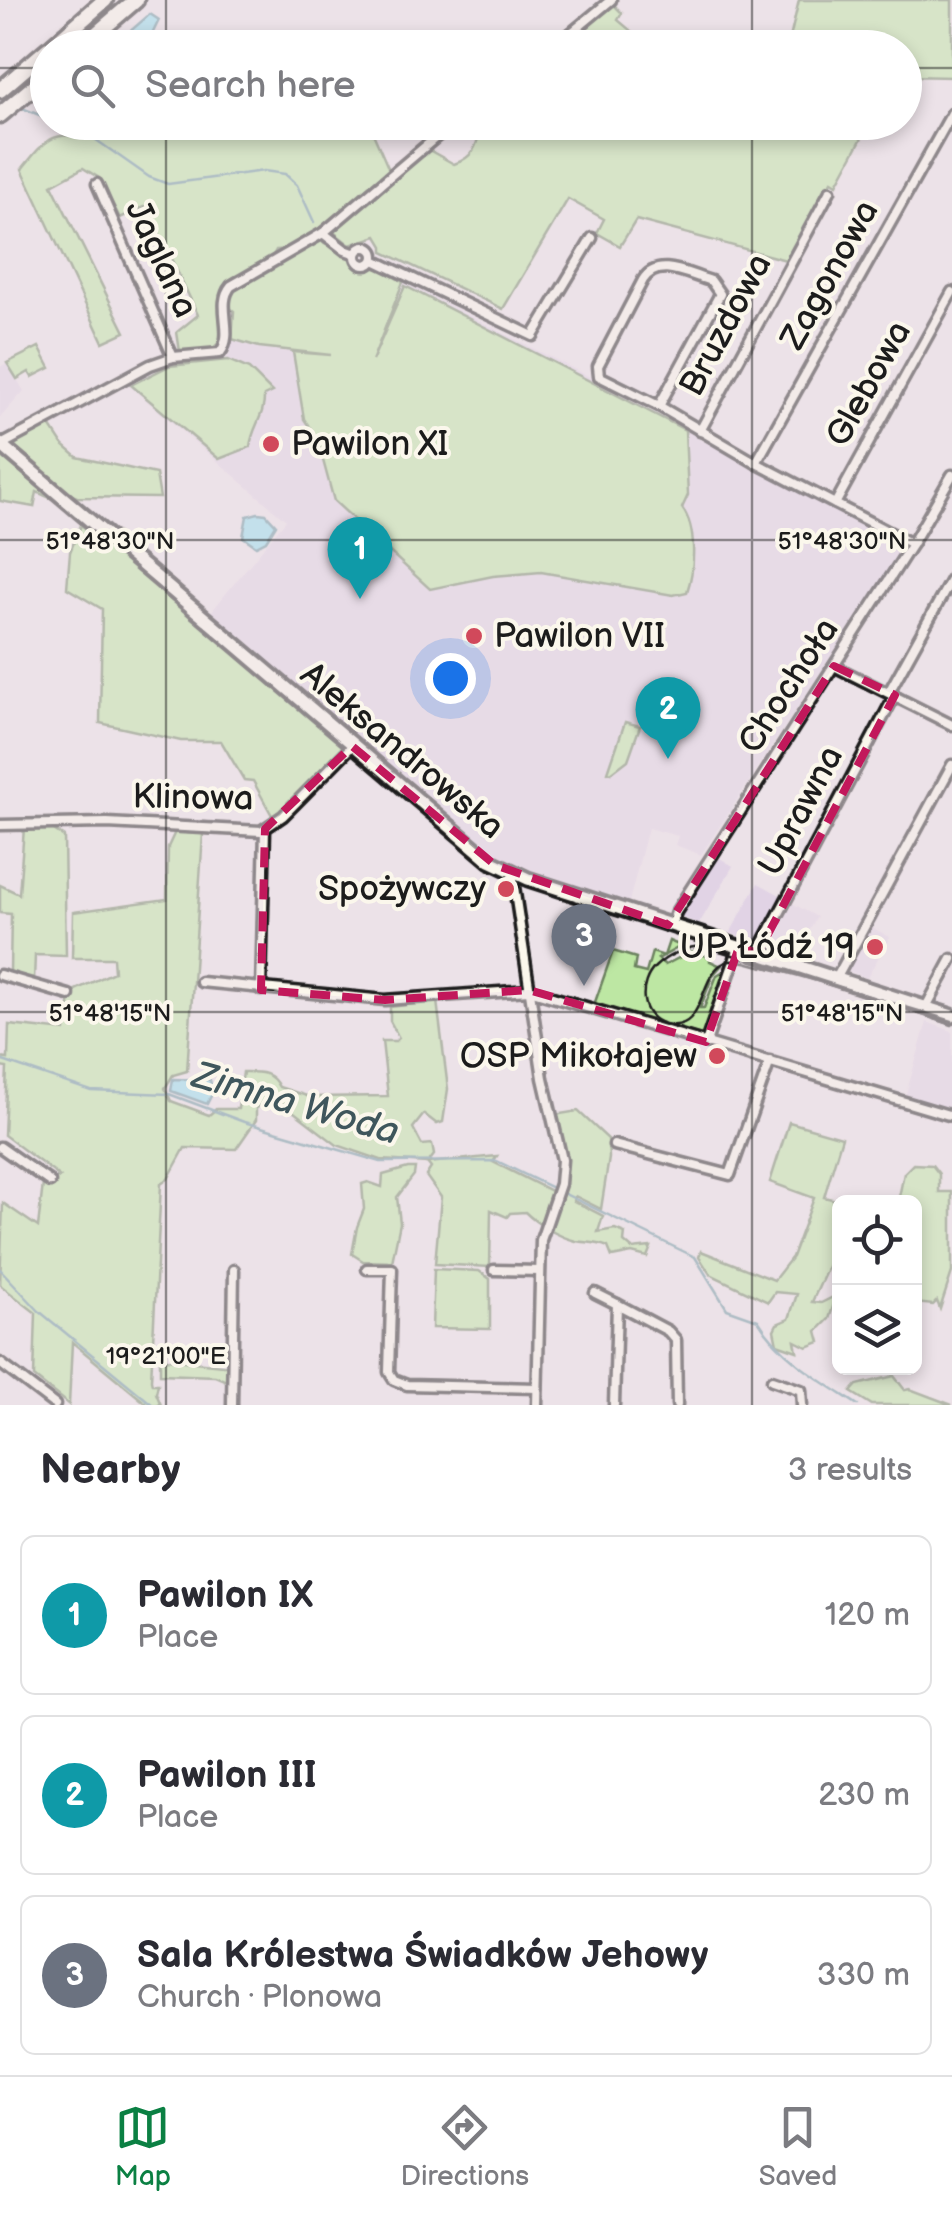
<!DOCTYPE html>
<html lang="en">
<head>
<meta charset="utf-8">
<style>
  body { margin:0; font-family:"Balsamiq Sans",sans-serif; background:#f7f7f7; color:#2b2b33 }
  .controls { position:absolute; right:30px; bottom:30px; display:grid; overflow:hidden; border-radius:15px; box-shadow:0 5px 15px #0003 }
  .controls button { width:90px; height:90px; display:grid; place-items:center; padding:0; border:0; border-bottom:2px solid #e1e1e2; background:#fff; color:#2b2b33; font:50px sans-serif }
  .you { position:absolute; left:450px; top:678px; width:35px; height:35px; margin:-25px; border:8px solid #fff; border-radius:50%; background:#1a73e8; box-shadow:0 0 0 15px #1a73e833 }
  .badge { display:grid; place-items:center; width:65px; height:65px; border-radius:50%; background:#0b8043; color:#fff; font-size:32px; font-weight:700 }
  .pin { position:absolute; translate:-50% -82px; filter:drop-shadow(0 2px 5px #0008) }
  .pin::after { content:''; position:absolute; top:52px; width:35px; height:30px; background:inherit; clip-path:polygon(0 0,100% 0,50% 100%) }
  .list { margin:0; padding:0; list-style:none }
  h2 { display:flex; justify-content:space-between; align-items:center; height:130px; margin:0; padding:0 40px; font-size:42px }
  h2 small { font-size:32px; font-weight:400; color:#7c7c81 }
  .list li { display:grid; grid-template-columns:65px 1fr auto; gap:30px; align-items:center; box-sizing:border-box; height:160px; margin:0 20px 20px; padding:0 20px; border:2px solid #e1e1e2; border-radius:15px }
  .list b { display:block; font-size:38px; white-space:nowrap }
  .list p { margin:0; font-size:32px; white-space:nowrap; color:#7c7c81 }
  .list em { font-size:32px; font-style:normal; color:#7c7c81 }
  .icon { flex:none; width:55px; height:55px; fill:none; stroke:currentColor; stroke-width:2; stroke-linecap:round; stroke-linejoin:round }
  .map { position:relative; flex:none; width:952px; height:1405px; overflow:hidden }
  .search { position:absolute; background:#fff; box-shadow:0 5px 15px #0003; left:30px; right:30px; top:30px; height:110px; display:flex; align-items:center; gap:25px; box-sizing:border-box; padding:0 35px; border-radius:55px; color:#7c7c81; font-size:38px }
  .sheet { height:670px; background:#fff }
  nav { display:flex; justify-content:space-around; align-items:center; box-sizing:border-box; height:140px; border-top:2px solid #e1e1e2; background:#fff; font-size:28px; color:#7c7c81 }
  nav a { display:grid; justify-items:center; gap:5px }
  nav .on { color:#0b8043 }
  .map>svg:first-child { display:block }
  .built { fill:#e1d3e5 }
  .green { fill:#bde7a3; stroke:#6c8260; stroke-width:2.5 }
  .water { fill:#90def0; stroke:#62909b; stroke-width:2.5 }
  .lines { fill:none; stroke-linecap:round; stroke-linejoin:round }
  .stream { stroke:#62909b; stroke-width:2.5 }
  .street-casing { stroke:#1c1c1c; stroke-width:15 }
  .secondary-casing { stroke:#1c1c1c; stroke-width:19 }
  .highway-casing { stroke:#1c1c1c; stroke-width:21 }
  .street { stroke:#fbf7ec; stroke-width:8 }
  .secondary { stroke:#fbf7ec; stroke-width:11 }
  .highway { stroke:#fbf7ec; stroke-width:14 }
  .tram { stroke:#1c1c1c; stroke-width:2.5 }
  .marked { fill:none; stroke:#c2185b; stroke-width:8; stroke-dasharray:20 12; stroke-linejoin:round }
  .ticks { fill:none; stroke:#1c1c1c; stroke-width:2.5; stroke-opacity:0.45 }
  .poi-dot { fill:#d1495b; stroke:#fbf7ec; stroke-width:4 }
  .labels { text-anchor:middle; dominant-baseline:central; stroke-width:8; stroke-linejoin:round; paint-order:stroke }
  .street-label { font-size:35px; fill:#1c1c1c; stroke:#fbf7ec }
  .poi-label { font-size:35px; fill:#1c1c1c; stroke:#fbf7ec; text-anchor:end }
  .water-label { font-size:38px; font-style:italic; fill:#3f565c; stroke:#fbf7ec }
  .ticks-label { font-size:25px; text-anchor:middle; fill:#1c1c1c; stroke:#fbf7ec; stroke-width:8; stroke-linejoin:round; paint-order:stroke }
</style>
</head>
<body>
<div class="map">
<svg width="952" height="1405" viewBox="0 0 952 1405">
  <rect width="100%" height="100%" fill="#ece2e8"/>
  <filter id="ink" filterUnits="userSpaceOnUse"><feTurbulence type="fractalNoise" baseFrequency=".01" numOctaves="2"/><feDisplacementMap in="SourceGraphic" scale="20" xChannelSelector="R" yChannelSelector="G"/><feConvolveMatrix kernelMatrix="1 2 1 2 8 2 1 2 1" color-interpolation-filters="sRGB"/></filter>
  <g filter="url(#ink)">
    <!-- built -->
    <g class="built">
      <path d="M403,282L692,429L699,439L894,540L901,549L701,855L675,845L678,836L648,828L629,902L498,860L211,612L286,520L127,384L167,363L226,359L230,355L232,339L259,347L371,359Z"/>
      <path d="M7,363L24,391L0,418V367Z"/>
      <path d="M718,857L733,866L699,924L681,917Z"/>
      <path d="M758,883L782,896L757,941L730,933Z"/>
      <path d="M790,902L817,917L797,953L768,944Z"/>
      <path d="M871,927L890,937L867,978L848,971Z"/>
      <path d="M927,1022L952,1031V1111L905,1097Z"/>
    </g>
    <!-- green -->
    <g class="green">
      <path d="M799,0H952V77L905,76L904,48L788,47Z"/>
      <path d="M612,3L622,13L618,20L630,30L641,47L560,48Z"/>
      <path d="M321,122H368L390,172C365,192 307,250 276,250C255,293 209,246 222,340L210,351L180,352L177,332L198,315L146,206L120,218L99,178L83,168L52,185L125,332L103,342L22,169C43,143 51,129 87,138L79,123Z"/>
      <path d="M531,122L684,123L687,127L733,134L738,123H870L837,184L832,181L786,260L636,220L620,246L597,233L604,219L568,199L503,309L383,252V246L377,236L350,245L331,230L427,149L454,164C476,157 477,143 482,123H510L531,135Z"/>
      <path d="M318,240L349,254L360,268H379L403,282L372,361L405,286L685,430L688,495L682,508C697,528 695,568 687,592L673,595L541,572L493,576L430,589L334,501L317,438L304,419L293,352L331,355L259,347L232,339L234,311L229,307V298L234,289Z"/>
      <path d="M39,347L50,368L32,377L29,372L17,379L7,363Z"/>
      <path d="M228,360L249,369L272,392L264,396C265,416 252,427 250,447L219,459L131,385L169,366Z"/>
      <path d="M47,421L62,444L77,457L156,474L160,498L77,497L66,493L13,446L15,439Z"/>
      <path d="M0,451L57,501L37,492L34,507L0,501Z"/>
      <path d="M81,525L139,569L347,747L274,819L253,781L244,780L221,741H181L100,723L102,609L67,588L70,552Z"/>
      <path d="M625,722L640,726L628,760L611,773L608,772Z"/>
      <path d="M24,828H51L64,837L66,956L35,955L34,980L10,973L11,914L0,913V885L19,894Z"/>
      <path d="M175,832L203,834L187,1071L173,1075L165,1088L171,1101L209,1115L216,1109H238L243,1072C259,1072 271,1071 279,1087L310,1097L388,1096L382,1041H396L399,1038L390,1021V1007L437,1001L448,1089L443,1122L437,1124L424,1114L413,1128L422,1145L432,1144L434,1155L428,1163L497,1156L493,1162L561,1196L564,1166L554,1115L578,1111L608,1139L609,1158L601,1209L575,1196L574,1201L603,1216L598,1232L615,1229L625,1233L624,1242L632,1249L651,1247L647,1257L632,1253L612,1257L608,1247C596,1242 588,1243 576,1241C559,1237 537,1224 525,1212L510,1213L507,1217L491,1210L490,1267L435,1264L441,1197L426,1176L431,1168L427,1163L381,1160L337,1145L272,1095L256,1108V1120L236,1149L185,1148L168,1179L161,1184L151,1380L152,1384H158L156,1393L161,1405H148L72,1342L69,1405L34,1377L36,1313L0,1285L3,1203L38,1227L43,1184L60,1177L4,1135L7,1068L0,1067V1058L8,1059L9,1025L65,1031L71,992L114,972L113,958H72L73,912L167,899L168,847Z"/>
      <path d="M669,941L681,946L658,959L665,965L692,951L710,957V961L721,966L713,975L700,1008H704L717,975L730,967L707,1031L701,1035L594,1005L613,951L636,958L634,970L646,973L652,952L664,956Z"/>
      <path d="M789,1122L842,1137L824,1197L844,1202H840L839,1252L830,1262L812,1302L821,1303L837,1295L829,1319L817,1331L820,1342L807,1347L795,1341L797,1351L777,1344L774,1330L777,1324L789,1319L797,1294L775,1292L768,1302L710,1274L699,1257L701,1251L774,1280L792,1257L814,1198L770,1182Z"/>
      <path d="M913,1164L932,1165L939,1174V1192H952V1272L940,1309L937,1301L933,1305L915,1303L914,1202H898L904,1173Z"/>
      <path d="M408,1168H415L414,1175L397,1197L400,1223L392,1262L363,1261L352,1254L357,1227L364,1209L362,1184L368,1182L382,1187L383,1175Z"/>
      <path d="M434,1269L479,1271L490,1279V1329L432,1328Z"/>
      <path d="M166,1359L232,1366L231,1383L215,1376L160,1374V1361Z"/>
      <path d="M894,1376L905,1390L910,1389L952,1405H872L851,1392L857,1385Z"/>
    </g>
    <!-- water -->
    <g class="water">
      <path d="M150,14L159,20L146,47H112Z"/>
      <path d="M258,513L266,514L276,525L266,541L256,546L243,537L247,516Z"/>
      <path d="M173,1079L210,1080L213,1092L207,1104L171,1091Z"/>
    </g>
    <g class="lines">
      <!-- stream -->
      <g class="stream">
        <path d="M22,108L42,116"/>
        <path d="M72,123L149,177L168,184L264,171L285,174L297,185L314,222"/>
        <path d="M0,1060L91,1091L169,1094L244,1122L381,1162L497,1161L695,1257L727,1309L758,1320C782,1359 821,1381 858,1405"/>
        <path d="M0,1269L39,1311L153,1405"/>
      </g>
      <defs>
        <g id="street">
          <path d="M553,48L611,0"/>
          <path d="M97,184L173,357"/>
          <path d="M323,233L345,250L356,254"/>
          <circle cx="365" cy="256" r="9"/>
          <path d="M374,260L533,336L592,238"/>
          <path d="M659,406L720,294L711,281C689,275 658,256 643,280L598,366L599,376L659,406L756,463L912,544"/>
          <path d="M700,431L830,191"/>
          <path d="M1,445L150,365L173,357L220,353C236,333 215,305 231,286L323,233L454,122"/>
          <path d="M756,463L952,113"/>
          <path d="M835,504L952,292"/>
          <path d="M834,666L952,725"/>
          <path d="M889,692L952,578"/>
          <path d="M0,825L107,823L261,831L283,816L352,746"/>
          <path d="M512,873L543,1078L562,1160L560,1184L541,1240L537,1405"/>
          <path d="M671,926L676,912L912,544L952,475"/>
          <path d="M758,953L895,695"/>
          <path d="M0,975L69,995"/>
          <path d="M836,979L952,765"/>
          <path d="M201,982L385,1000L529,990L952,1116"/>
          <path d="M261,990L265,829"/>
          <path d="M926,1007L952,959"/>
          <path d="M706,1042L739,947"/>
          <path d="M614,1145L730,1175L770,1061"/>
          <path d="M0,1147L50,1182"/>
          <path d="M367,1269H392L389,1372L394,1380L407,1385L537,1388"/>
          <path d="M494,1270L539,1271"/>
          <path d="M595,1293L617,1304"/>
          <path d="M0,1363L55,1405"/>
          <path d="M772,1380L801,1390L802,1405"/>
          <path d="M232,1405L234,1270"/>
          <path d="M614,1405L617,1304L668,1331L676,1340L677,1405"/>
        </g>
        <path id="secondary" d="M0,444L490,861L528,879L952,1016"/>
        <g id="highway">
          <path d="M50,48L105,0"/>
          <path d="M80,48L136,0"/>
          <path d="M0,90L48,49"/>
          <path d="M0,115L48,75"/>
        </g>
      </defs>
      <!-- street casing -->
      <use href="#street" class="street-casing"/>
      <!-- secondary casing -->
      <use href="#secondary" class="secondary-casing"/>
      <!-- highway casing -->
      <use href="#highway" class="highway-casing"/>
      <!-- street -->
      <use href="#street" class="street"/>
      <!-- secondary -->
      <use href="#secondary" class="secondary"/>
      <!-- highway -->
      <use href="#highway" class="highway"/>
      <!-- tram -->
      <path class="tram" d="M952,1021L703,946C688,946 666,956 655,967C638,984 639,1017 665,1024C709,1035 696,967 730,961C740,959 751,964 760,966C825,981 889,1004 952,1025"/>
    </g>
  </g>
  <!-- marked area -->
  <path d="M0 0H952V1405H0ZM834,666L895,695L758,953L739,947L706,1042L529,990L385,1000L261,990L265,829L352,746L495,865L668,925Z" fill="#ece2e8" fill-opacity=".55" fill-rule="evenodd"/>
  <path class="marked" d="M834,666L895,695L758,953L739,947L706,1042L529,990L385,1000L261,990L265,829L352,746L495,865L668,925Z"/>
  <!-- ticks -->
  <path class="ticks" d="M166,0V48M752,0V48M0,68H48M904,68H952M166,122V1405M752,122V1405M0,540H952M0,1012H952"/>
  <!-- markers -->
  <g class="poi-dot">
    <circle cx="271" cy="444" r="10"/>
    <circle cx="474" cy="636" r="10"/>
    <circle cx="506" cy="889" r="10"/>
    <circle cx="875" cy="947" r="10"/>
    <circle cx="717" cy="1056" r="10"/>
  </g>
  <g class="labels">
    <!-- street labels -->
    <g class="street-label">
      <text transform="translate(161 259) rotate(65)">Jaglana</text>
      <text transform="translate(830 275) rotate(-61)">Zagonowa</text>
      <text transform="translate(726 325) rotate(-62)">Bruzdowa</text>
      <text transform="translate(869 384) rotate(-61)">Glebowa</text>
      <text transform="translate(789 686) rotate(-57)">Chochoła</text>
      <text transform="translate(402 751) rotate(40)">Aleksandrowska</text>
      <text transform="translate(193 798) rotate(1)">Klinowa</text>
      <text transform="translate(801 811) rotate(-62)">Uprawna</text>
    </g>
    <!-- poi labels -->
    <g class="poi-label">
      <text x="291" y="444" text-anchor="start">Pawilon XI</text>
      <text x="494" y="636" text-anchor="start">Pawilon VII</text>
      <text x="486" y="889">Spożywczy</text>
      <text x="855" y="947">UP Łódź 19</text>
      <text x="697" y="1056">OSP Mikołajew</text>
    </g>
    <!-- water labels -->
    <g class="water-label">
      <text transform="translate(296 1104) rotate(16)">Zimna Woda</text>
    </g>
  </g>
  <g class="ticks-label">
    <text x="110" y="549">51°48'30"N</text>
    <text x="842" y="549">51°48'30"N</text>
    <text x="110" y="1021">51°48'15"N</text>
    <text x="842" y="1021">51°48'15"N</text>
    <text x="166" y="1364">19°21'00"E</text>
  </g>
</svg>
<div class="controls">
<button><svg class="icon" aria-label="locate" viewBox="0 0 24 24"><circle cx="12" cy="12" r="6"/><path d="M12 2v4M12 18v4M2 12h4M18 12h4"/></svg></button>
<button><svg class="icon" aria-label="layers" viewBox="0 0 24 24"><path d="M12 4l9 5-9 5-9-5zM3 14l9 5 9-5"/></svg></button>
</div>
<div class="you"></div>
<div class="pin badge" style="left:360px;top:599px;background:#0f9aa8">1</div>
<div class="pin badge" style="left:668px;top:759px;background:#0f9aa8">2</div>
<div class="pin badge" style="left:584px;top:986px;background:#6b7280">3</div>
<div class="search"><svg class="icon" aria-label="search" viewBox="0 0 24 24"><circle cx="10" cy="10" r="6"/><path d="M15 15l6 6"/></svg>Search here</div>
</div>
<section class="sheet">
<h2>Nearby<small>3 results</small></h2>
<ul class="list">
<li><span class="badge" style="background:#0f9aa8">1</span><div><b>Pawilon IX</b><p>Place</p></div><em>120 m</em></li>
<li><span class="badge" style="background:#0f9aa8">2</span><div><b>Pawilon III</b><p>Place</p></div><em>230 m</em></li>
<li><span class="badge" style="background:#6b7280">3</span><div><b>Sala Królestwa Świadków Jehowy</b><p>Church · Plonowa</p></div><em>330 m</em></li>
</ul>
</section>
<nav>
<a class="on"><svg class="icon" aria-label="map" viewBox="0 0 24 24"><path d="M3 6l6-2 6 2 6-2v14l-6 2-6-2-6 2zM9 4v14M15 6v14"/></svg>Map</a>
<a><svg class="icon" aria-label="directions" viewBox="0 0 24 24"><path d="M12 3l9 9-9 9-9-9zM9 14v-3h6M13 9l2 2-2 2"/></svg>Directions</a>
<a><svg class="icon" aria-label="saved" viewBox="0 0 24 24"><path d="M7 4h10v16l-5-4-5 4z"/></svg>Saved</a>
</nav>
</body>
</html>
